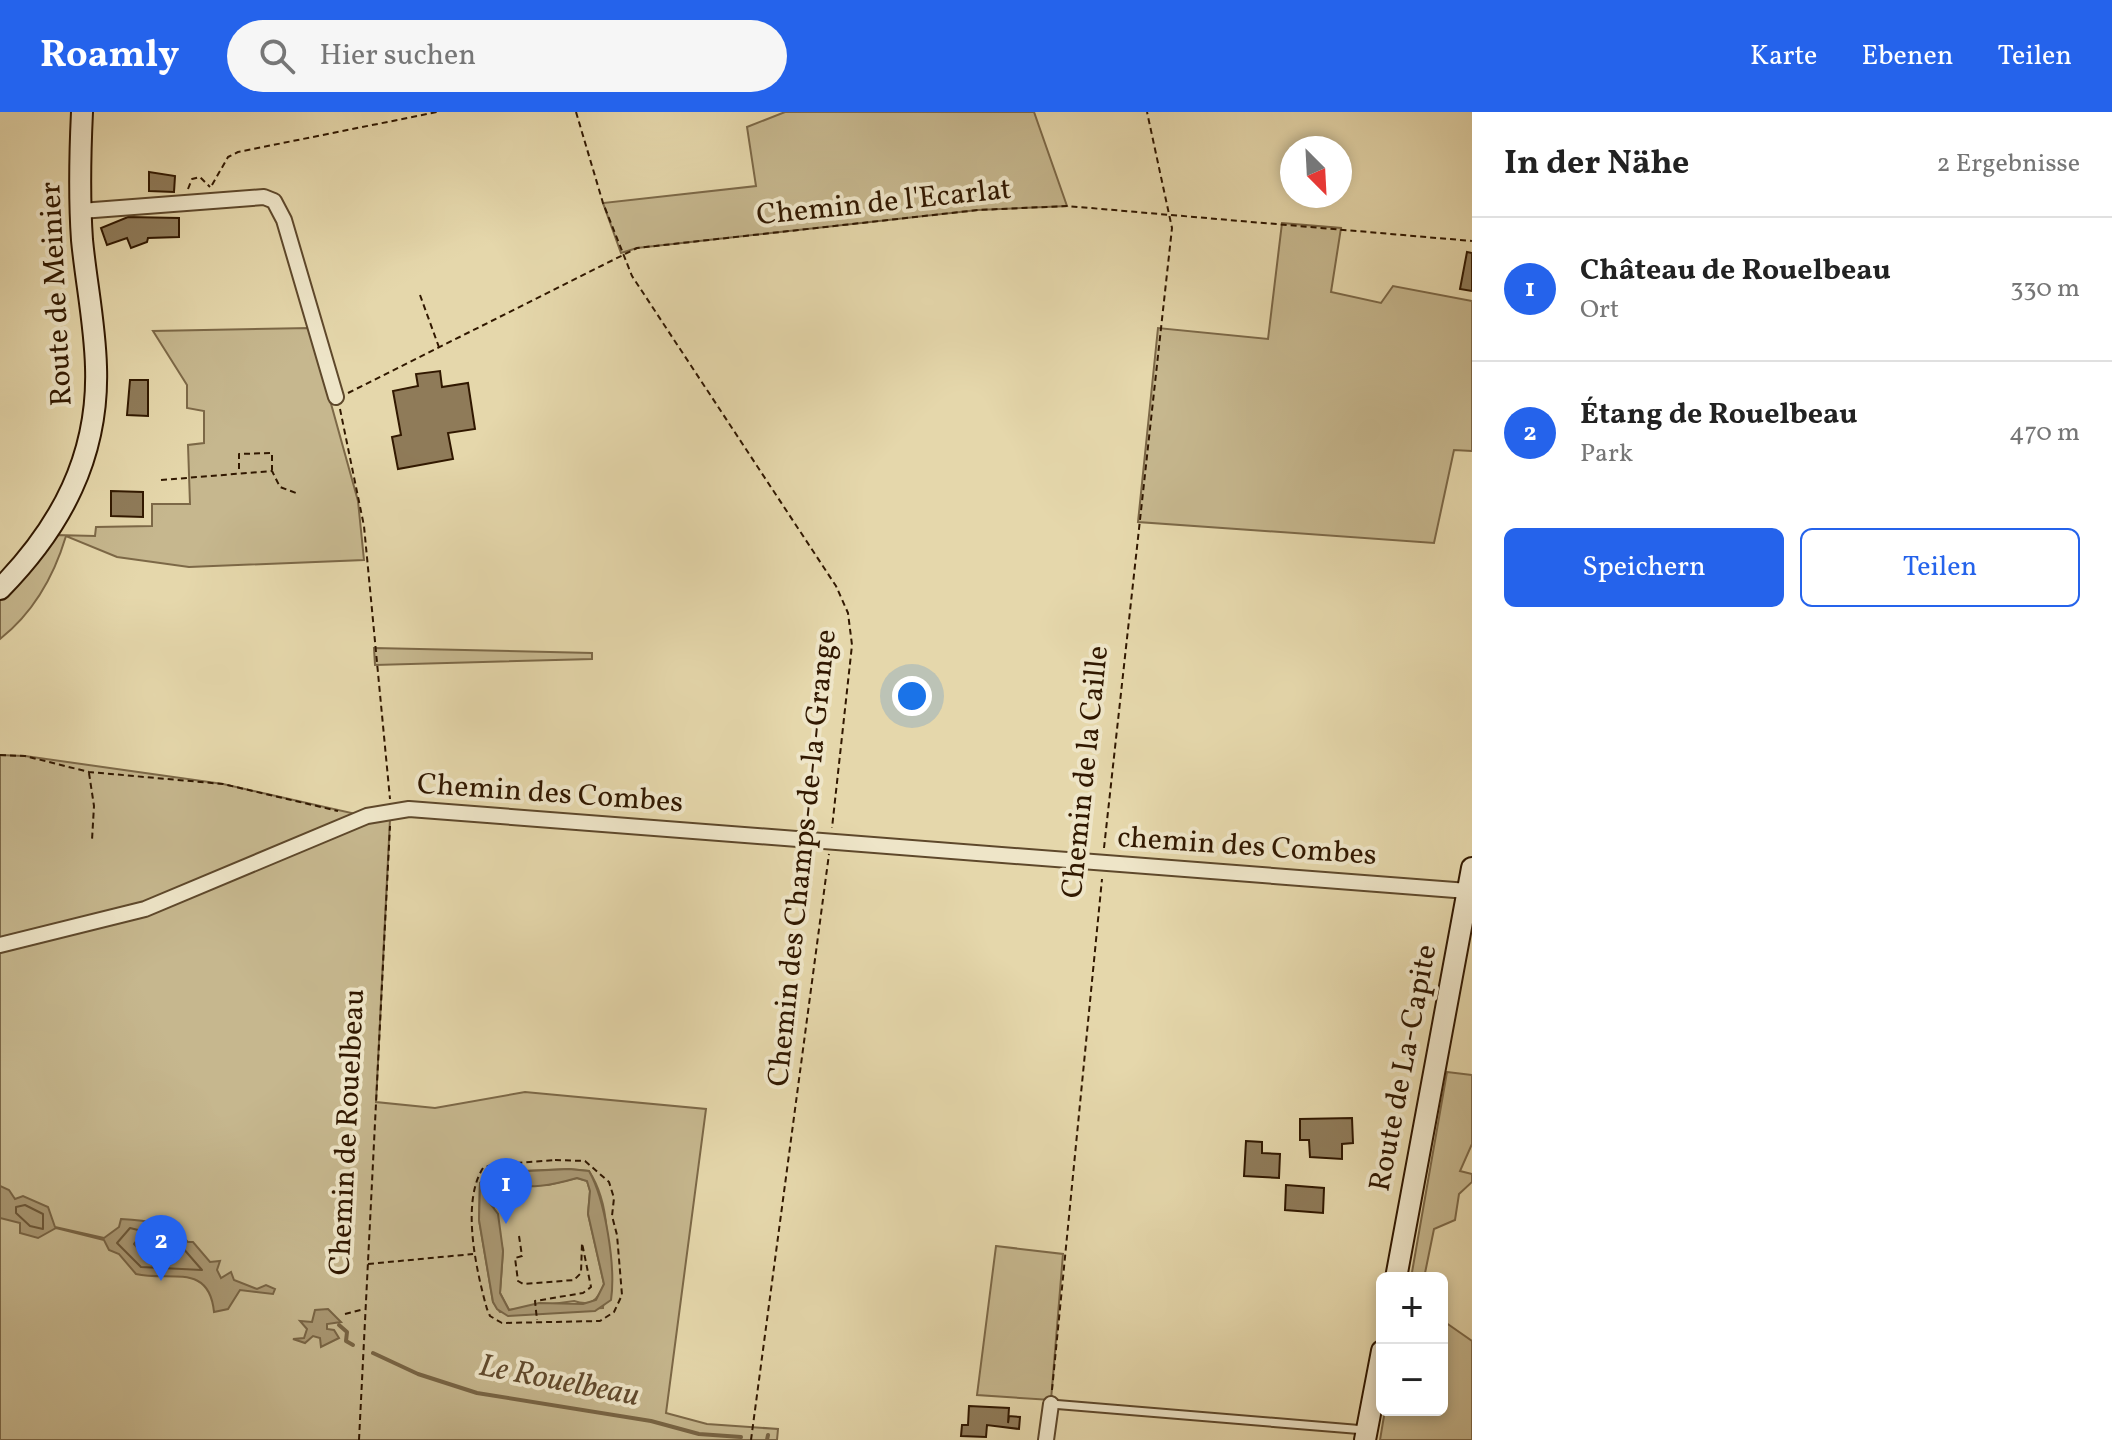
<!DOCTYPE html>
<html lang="de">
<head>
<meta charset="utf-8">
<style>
  body { margin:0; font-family:Vollkorn,serif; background:#f6f6f6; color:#222 }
  .controls { position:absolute; right:24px; bottom:24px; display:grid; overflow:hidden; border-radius:12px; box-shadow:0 4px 12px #0003 }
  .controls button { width:72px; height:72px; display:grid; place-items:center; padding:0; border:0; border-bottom:2px solid #e0e0e0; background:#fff; color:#222; font:40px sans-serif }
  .compass { position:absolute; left:1280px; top:24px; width:72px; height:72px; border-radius:50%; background:#fff; box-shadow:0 4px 12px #0003; rotate:156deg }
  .you { position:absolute; left:912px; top:584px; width:28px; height:28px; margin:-20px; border:6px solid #fff; border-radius:50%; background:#1a73e8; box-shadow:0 0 0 12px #1a73e833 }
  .badge { display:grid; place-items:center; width:52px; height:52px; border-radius:50%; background:#2563eb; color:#fff; font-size:26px; font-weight:700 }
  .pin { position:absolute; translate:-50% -66px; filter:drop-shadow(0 2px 4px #0008) }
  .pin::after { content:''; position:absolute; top:42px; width:28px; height:24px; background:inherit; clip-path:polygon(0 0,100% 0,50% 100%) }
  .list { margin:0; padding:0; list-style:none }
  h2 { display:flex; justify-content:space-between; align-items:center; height:104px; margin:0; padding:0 32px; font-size:34px }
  h2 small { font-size:26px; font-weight:400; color:#767676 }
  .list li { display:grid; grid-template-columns:52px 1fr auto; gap:24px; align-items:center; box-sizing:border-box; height:144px; padding:0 32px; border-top:2px solid #e0e0e0 }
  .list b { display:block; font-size:30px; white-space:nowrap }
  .list p { margin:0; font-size:26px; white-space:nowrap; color:#767676 }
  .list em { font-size:26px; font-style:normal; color:#767676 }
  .actions { display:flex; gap:16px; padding:24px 32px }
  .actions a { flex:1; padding:18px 0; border:2px solid #2563eb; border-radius:12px; text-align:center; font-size:28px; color:#2563eb }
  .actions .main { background:#2563eb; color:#fff }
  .icon { flex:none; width:44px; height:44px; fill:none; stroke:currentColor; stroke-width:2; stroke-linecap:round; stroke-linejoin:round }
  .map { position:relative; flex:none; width:1472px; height:1328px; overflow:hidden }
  header { display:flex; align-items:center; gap:48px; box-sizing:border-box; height:112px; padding:0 40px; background:#2563eb; color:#fff }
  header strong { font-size:38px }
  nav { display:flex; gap:44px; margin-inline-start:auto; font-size:28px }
  .search { width:560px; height:72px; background:#f6f6f6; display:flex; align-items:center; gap:20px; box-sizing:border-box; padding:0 28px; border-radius:44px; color:#767676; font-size:30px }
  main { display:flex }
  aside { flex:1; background:#fff }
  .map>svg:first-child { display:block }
  .green { fill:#c6b78e; stroke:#7c6847; stroke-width:2; fill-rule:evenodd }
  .water { fill:#a89671; stroke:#786444; stroke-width:2; fill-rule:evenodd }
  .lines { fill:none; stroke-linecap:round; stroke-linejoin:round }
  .shore { stroke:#6c5738; stroke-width:2 }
  .stream { stroke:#786444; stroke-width:4 }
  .building { fill:#8f7b59; stroke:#311800; stroke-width:2 }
  .lane-casing { stroke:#5e482b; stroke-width:11 }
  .street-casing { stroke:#5e482b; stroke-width:18 }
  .secondary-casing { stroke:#311800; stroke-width:24 }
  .path { stroke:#311800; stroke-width:2; stroke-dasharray:6 4; stroke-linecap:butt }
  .lane { stroke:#eee5c8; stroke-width:7 }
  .street { stroke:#eee5c8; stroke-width:14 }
  .secondary { stroke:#eee5c8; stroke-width:20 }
  .labels { text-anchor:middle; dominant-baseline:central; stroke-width:8; stroke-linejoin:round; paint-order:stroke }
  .street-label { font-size:30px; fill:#311800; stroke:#eee5c8 }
  .water-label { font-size:32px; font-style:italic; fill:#614a2d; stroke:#eee5c8 }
</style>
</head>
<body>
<header>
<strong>Roamly</strong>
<div class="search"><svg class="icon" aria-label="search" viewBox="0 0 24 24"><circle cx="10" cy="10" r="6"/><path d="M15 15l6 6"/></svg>Hier suchen</div>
<nav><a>Karte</a><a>Ebenen</a><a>Teilen</a></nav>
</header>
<main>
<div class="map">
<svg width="1472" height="1328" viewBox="0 0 1472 1328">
  <rect width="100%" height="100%" fill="#e5d7ab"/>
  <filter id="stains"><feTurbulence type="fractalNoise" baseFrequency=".0025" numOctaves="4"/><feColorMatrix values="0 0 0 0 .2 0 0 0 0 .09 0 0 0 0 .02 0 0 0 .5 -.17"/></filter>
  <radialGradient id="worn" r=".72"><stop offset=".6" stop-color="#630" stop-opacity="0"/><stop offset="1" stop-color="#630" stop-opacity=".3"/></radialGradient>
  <!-- green -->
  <g class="green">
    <path d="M785,0H1034L1067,94L978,98L637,136L621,141L603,91L756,74L747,15Z"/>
    <path d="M1282,111L1341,116L1331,180L1381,191L1393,174L1472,189V339L1454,338L1434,431L1138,410L1158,216L1268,227Z"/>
    <path d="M310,216L358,389L364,448L189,455L117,445L66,424C54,464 33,501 0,527V485L56,423L95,424L96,415L152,414V392H190L188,333L204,331V299L187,296V273L153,219Z"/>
    <path d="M374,536L592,541V547L375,553Z"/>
    <path d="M0,643L25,644L223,672L356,702L149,791L0,828Z"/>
    <path d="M390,707L376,990L435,996L525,980L706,997L666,1301L707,1312L778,1317L777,1328H0V838L150,799L373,708ZM569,1057L589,1059C615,1099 606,1151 603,1196L500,1200L493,1190L479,1108L480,1071L498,1060Z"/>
    <path d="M1447,960L1472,963V1032L1460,1059L1472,1062V1070L1459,1082L1455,1108L1434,1117L1424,1166H1411Z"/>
    <path d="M577,1066L587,1069L590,1079L588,1102L604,1172C598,1188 591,1195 574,1189L509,1198L500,1181L503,1139L490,1079L503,1071L548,1073Z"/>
    <path d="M996,1134L1063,1142L1051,1288L977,1283Z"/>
    <path d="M1442,1208L1472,1229V1328H1380L1385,1298H1442Z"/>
  </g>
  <!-- water -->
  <g class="water">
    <path d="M569,1057L589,1059C605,1087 616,1154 611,1188L595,1199L508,1204L497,1197L493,1190L479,1108L480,1071L490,1061ZM577,1066L587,1069L590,1079L588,1102L604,1172L596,1188L583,1192L539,1191L509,1198L500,1181L503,1139L498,1102L489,1090L490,1079L503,1071C529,1078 553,1073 577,1066Z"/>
    <path d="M0,1074L9,1078L15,1087L23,1084L48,1095L55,1115L104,1126L119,1115L121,1107C145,1108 173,1111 188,1130H193L210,1150L220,1149L217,1158L221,1166L231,1160L234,1168L257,1177L266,1173L275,1177L273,1182L240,1178L228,1197L214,1200C209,1150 170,1170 136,1162L119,1142L109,1138L104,1128L56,1116L38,1126L20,1121V1111L0,1106Z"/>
    <path d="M328,1197L341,1210L327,1212V1217L334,1218L339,1226L321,1235L320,1226L313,1224L305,1231L293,1227L304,1226L307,1217L300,1209L312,1210L315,1198Z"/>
  </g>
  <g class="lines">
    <!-- shore -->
    <g class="shore">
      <path d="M25,1093L43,1102V1117L30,1114L16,1101V1095Z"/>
      <path d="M130,1116L175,1127L202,1158L141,1155L117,1131Z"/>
      <path d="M139,1126L169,1136L173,1144L147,1146L134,1132Z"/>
    </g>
    <!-- stream -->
    <g class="stream">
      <path d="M339,1213L347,1220L346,1229L353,1233"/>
      <path d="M373,1241L418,1262L477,1281L651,1309L699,1322L741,1325"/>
      <path d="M767,1328L768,1323"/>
    </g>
  </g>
  <!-- building -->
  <g class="building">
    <path d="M149,60L175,64L174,80L149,79Z"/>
    <path d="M128,105L179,106V125L148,126L147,130L131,136L127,126L107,133L101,116Z"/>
    <path d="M1467,140L1472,141V179L1460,177Z"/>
    <path d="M440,259L442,275L468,271L475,317L448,321L453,347L398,357L392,325L401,323L393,279L418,274L416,262Z"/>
    <path d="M130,268H148V304L127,303Z"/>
    <path d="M111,379L143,380V405L111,404Z"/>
    <path d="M1352,1006L1353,1031L1342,1032V1047L1310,1045L1309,1028H1300V1007Z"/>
    <path d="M1246,1029L1262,1030V1041L1280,1042L1279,1066L1244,1064Z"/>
    <path d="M1286,1073L1324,1076L1323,1101L1285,1098Z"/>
    <circle cx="503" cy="1085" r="10"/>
    <path d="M969,1294L1009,1296L1008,1311L1009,1304L1020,1305L1019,1317L987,1313L986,1325L961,1324L962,1313H968Z"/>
  </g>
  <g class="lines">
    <defs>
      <path id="lane" d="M1051,1292L1365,1318"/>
      <g id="street">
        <path d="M81,99L264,85L274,89L284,108L336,285"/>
        <path d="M0,833L145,797L367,704L409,697L1468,779"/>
        <path d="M1046,1328L1051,1292"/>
      </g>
      <g id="secondary">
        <path d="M0,477C61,415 99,344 96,255C95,212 86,170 82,128C79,85 80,42 82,0"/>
        <path d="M1396,1166L1472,756"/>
        <path d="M1365,1328L1382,1239"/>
      </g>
    </defs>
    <!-- lane casing -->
    <use href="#lane" class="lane-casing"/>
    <!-- street casing -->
    <use href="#street" class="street-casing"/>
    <!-- secondary casing -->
    <use href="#secondary" class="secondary-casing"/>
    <!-- path -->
    <g class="path">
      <path d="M576,0L603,91L632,164L836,474L848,501L852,533L832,716"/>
      <path d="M212,73L228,45L238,40L437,0"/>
      <path d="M188,77L192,67L200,65L210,75"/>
      <path d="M420,183L440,238"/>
      <path d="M348,281L637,136L978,98L1067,94L1472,129"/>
      <path d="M340,297L364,414L390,687"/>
      <path d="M239,357V342L272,341V358"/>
      <path d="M161,368L272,359L280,375L296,381"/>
      <path d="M0,643L25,644L89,660L223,672L338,699"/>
      <path d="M89,661L94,694L92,728"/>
      <path d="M1104,736L1172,116L1147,0"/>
      <path d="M555,1048L585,1049L609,1070L614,1086L612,1104L617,1123L622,1183L614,1200L600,1209L502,1211L490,1204L487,1197C476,1158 461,1090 483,1056L491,1053Z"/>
      <path d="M519,1124L522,1144L515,1146L518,1169L523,1172L574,1168L581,1161L582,1131L591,1175L583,1181L535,1189L537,1208"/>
      <path d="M368,1152L473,1142"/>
      <path d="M345,1202L364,1197"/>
      <path d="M1052,1278L1102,767"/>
      <path d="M359,1328L390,714"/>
      <path d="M751,1328L829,742"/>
    </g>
    <!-- lane -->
    <use href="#lane" class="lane"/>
    <!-- street -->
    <use href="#street" class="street"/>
    <!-- secondary -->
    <use href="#secondary" class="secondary"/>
  </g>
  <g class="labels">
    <!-- street labels -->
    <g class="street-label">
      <text transform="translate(884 91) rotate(-6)">Chemin de l'Ecarlat</text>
      <text transform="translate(57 182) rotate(-93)">Route de Meinier</text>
      <text transform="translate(1086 660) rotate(-84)">Chemin de la Caille</text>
      <text transform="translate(550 682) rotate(4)">Chemin des Combes</text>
      <text transform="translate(1247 735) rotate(4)">chemin des Combes</text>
      <text transform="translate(803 746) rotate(-84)">Chemin des Champs-de-la-Grange</text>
      <text transform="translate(1404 956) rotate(-79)">Route de La-Capite</text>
      <text transform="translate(348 1020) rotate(-87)">Chemin de Rouelbeau</text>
    </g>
    <!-- water labels -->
    <g class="water-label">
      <text transform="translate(559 1270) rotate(11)">Le Rouelbeau</text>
    </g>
  </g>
  <rect width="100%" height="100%" filter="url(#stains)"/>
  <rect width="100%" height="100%" fill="url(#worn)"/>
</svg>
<div class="controls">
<button>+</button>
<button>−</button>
</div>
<svg class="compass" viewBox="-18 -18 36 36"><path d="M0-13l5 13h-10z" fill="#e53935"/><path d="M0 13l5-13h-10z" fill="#767676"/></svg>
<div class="you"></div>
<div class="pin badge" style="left:506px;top:1112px">1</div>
<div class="pin badge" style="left:161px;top:1169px">2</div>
</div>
<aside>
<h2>In der Nähe<small>2 Ergebnisse</small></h2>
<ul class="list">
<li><span class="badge">1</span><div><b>Château de Rouelbeau</b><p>Ort</p></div><em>330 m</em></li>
<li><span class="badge">2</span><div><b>Étang de Rouelbeau</b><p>Park</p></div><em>470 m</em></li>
</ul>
<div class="actions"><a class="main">Speichern</a><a>Teilen</a></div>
</aside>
</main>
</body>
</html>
